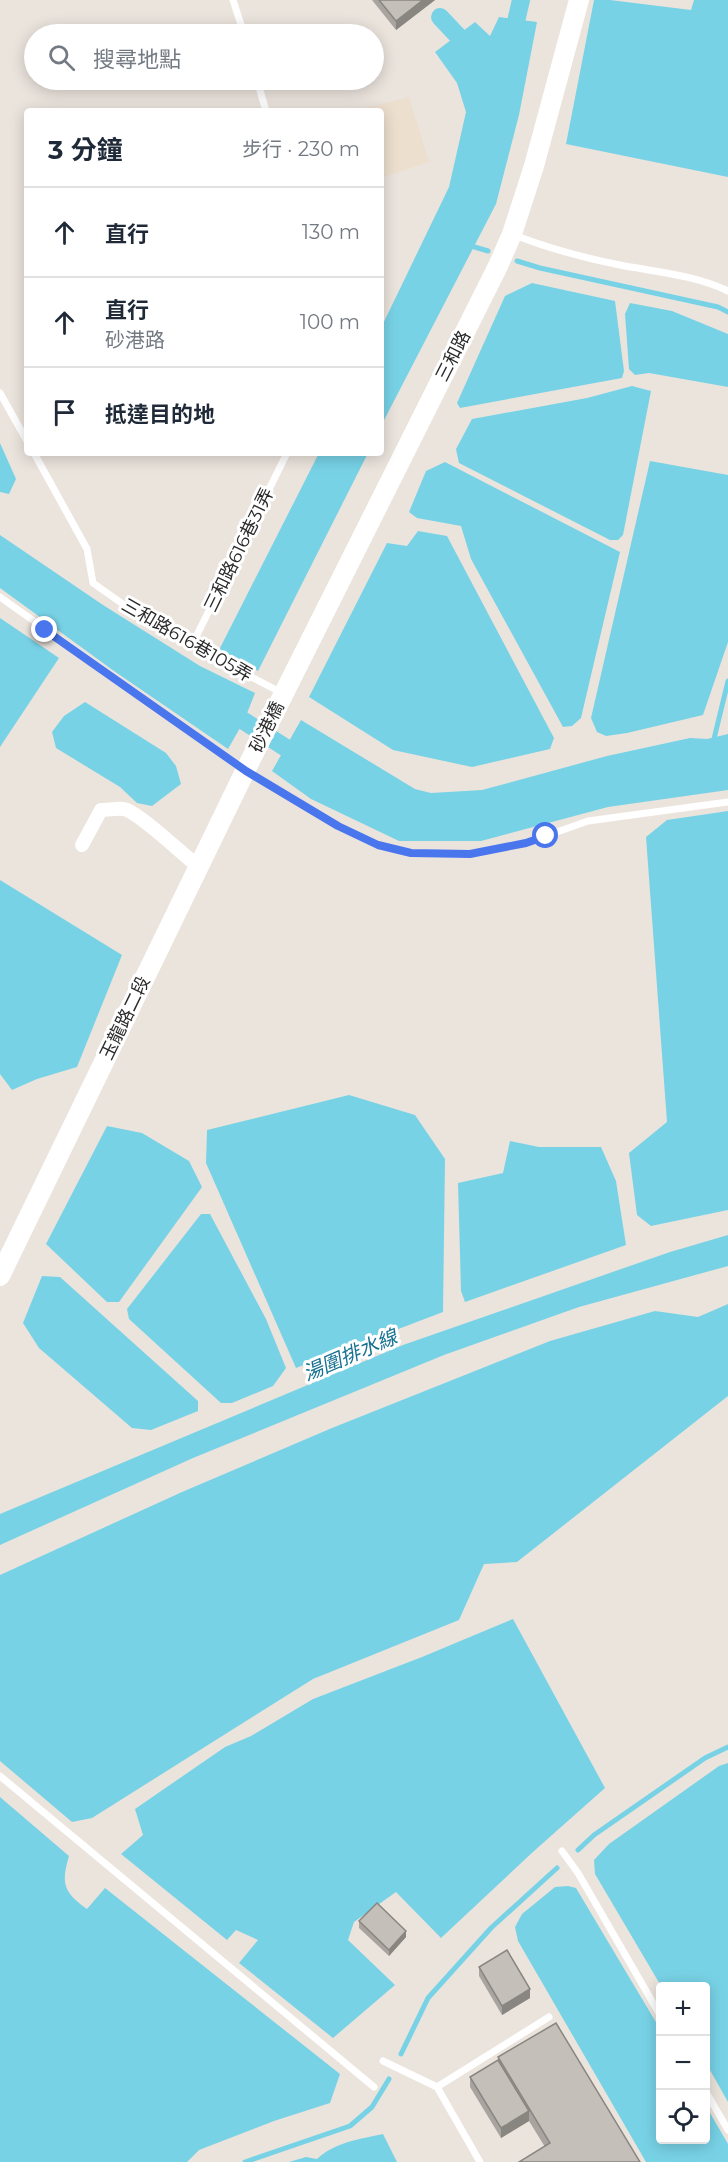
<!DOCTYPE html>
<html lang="zh-TW">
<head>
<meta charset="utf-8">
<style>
  body { margin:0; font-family:Montserrat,"Noto Sans TC",sans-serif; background:#f2f2f3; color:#1f2937 }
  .controls { position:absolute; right:18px; bottom:18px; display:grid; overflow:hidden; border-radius:6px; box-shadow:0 3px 15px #0003 }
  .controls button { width:54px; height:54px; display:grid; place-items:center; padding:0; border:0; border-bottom:2px solid #e0e1e3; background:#fff; color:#1f2937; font:30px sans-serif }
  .stop { position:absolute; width:18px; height:18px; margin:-14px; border:4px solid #4975ed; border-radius:50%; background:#fff }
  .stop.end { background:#4975ed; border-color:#fff; box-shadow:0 2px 6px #0008 }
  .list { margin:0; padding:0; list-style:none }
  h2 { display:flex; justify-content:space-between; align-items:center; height:78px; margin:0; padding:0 24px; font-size:26px }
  h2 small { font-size:20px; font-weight:400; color:#747a83 }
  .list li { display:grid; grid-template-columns:39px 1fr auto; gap:18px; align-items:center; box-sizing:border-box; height:90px; padding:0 24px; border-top:2px solid #e0e1e3 }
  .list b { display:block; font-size:22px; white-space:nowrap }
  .list p { margin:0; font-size:20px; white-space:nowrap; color:#747a83 }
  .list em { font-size:20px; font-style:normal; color:#747a83 }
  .icon { flex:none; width:33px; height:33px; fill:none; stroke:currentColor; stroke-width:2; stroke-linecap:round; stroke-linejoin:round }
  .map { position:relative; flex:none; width:728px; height:2162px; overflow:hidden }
  .search { position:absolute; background:#fff; box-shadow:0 3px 15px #0003; left:24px; top:24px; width:360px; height:66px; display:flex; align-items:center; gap:15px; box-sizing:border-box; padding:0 21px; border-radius:33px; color:#747a83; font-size:22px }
  .panel { position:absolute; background:#fff; box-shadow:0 3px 15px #0003; left:24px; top:108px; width:360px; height:348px; border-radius:6px }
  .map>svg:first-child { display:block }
  .education { fill:#ecdfce }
  .water { fill:#78d2e6 }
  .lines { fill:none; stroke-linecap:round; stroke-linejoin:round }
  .stream { stroke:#78d2e6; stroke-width:5 }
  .canal { stroke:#78d2e6; stroke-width:18 }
  .service { stroke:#fff; stroke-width:7 }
  .minor { stroke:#fff; stroke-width:14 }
  .secondary { stroke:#fff; stroke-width:20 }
  .wall { fill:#a9a49f }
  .shaded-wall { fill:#898682 }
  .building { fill:#c4bfb9; stroke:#898682; stroke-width:1.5 }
  .route { stroke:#4975ed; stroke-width:8 }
  .labels { text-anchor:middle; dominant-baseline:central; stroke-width:6; stroke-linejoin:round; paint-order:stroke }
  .street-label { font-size:18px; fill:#2a2a2a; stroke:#fff }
  .water-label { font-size:20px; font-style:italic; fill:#177292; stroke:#fff }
</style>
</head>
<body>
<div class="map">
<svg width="728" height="2162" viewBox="0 0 728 2162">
  <rect width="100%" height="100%" fill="#ebe4dd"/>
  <!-- education -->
  <path class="education" d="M409,97L429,162L381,178V111H354Z"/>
  <!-- water -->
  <g class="water">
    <path d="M594,0H610L691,10L694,0H728V177L566,144Z"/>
    <path d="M499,17L537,22L519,115L496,204L381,426V328L449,187L466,112L457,83L435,52L475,22L490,36Z"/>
    <path d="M532,283L615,301L624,371L622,378L460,408L457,403L505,296Z"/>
    <path d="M630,303L672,311L728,334V387L649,373L635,375L629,369L625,314Z"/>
    <path d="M632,386L651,391L623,535L618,540H610L459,463L456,449L472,419L587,398Z"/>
    <path d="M0,443L16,479L9,494L0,492Z"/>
    <path d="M319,453H368L258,671L219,650Z"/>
    <path d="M650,461L728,475V642L703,715L627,733L606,736L597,732L591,718Z"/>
    <path d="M445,462L620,552L581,718L572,726L563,727L471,559L461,526L417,518L409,512L426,471Z"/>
    <path d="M418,531L447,536L554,738L550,749L472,767L393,750L309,697L387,543L407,546Z"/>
    <path d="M0,535L103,605L200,666L255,693L244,721L228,749L114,671L0,588Z"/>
    <path d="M0,618L59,658L0,747Z"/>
    <path d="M85,702L166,753L176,766L181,784L152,806L137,803L120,787L56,748L52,732L64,716Z"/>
    <path d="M301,720L415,789L431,793L482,790L607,756L690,738L707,739L728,734V790L608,807L481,841H399L311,799L272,771Z"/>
    <path d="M728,811V1210L651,1226L637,1215L629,1153L667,1122L646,837L667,820Z"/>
    <path d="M0,880L122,955L77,1067L37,1079L12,1090L0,1074Z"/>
    <path d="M349,1095L415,1115L445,1159L443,1312L296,1368L206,1163L207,1130Z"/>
    <path d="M107,1126L142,1133L189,1161L202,1187L119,1302H107L46,1244Z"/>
    <path d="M510,1141L539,1147H601L616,1181L626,1245L465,1302L461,1291L458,1183L503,1173Z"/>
    <path d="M201,1214H210L266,1319L286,1368L273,1386L232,1403H221L129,1319L127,1309Z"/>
    <path d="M728,1235V1266L579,1307L444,1355L193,1458L0,1545V1514L403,1345L670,1252Z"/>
    <path d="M42,1276L60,1277L198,1401V1411L151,1430L132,1428L39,1348L23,1323Z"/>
    <path d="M728,1304V1396L517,1562L484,1564L459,1620L313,1679L92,1818L72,1822L0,1761V1575L182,1492L332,1428L550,1341L655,1311L698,1317Z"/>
    <path d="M513,1619L605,1788L534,1851L441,1938L396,1892L354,1922L348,1940L395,1985L333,2038L239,1963L258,1940L236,1930L227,1940L121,1854L143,1835L135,1809L225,1747L251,1736L313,1699L422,1657Z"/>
    <path d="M728,1763V2102L706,2063V1986H661L595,1874L594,1860L609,1844L719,1766Z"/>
    <path d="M0,1797L69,1856C61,1883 63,1892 87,1909L105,1888L340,2074L330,2103L274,2121L199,2150L187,2162H0Z"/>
    <path d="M568,1886L576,1888L660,2029V2140H706V2106L728,2144V2162H646L518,1941L515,1927L522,1914L555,1887Z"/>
    <path d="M383,2134L397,2162H289L306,2157L317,2159C335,2142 360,2139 383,2134Z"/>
  </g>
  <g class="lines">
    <!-- stream -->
    <g class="stream">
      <path d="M468,245L488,251"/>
      <path d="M517,261L540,268L718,307L728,312"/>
      <path d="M713,743L728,681"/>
      <path d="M578,1850L594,1835L705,1758L728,1747"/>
      <path d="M401,2054L428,1998L491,1928L557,1868"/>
      <path d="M245,2162L350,2126L372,2107L389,2079"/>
    </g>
    <!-- canal -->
    <g class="canal">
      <path d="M440,17L473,52"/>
      <path d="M511,43L521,0"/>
      <path d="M225,709L305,760"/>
    </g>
    <!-- service -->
    <g class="service">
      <path d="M233,0L244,34"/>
      <path d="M257,80L266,111"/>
      <path d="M514,235C548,248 584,258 620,265C657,272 695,275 728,291"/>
      <path d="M0,393L27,441"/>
      <path d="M34,453L87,549L93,583L154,626L282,693"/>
      <path d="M0,597L246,771L338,826L378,845L411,853L470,854L526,843L588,821L728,802"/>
      <path d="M191,647L287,453"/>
      <path d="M0,1776L374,2087"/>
      <path d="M562,1851L578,1873L660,2015"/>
      <path d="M383,2061L437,2087L549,2017"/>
      <path d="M437,2087L480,2162"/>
      <path d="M706,2092L728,2130"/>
    </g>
    <!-- minor -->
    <path class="minor" d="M82,845L101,810C108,810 117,808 124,809C140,813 183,855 199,867"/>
    <!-- secondary -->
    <path class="secondary" d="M0,1276L250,761L498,266L512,234L534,166L579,0"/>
  </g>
  <!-- wall -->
  <g class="wall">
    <path d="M372,0H435L396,30Z"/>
    <path d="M359,1921L406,1937L389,1956L359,1928Z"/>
    <path d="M479,1967L530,1998L502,2015L479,1976Z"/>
    <path d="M498,2057L640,2162L545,2147L529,2121L501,2138L470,2087V2077L498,2060Z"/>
  </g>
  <!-- shaded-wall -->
  <g class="shaded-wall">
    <path d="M423,0H435L396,30V21Z"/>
    <path d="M406,1931V1937L389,1956V1950Z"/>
    <path d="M530,1989V1998L502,2015V2006Z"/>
    <path d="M529,2111V2121L501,2138V2128Z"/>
  </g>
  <!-- building -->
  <g class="building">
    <path d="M379,0H423L396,21Z"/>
    <path d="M377,1903L406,1931L389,1950L359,1921Z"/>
    <path d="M507,1950L530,1989L502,2006L479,1967Z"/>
    <path d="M556,2023L640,2162H519L550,2143L498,2057Z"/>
    <path d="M498,2060L529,2111L501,2128L470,2077Z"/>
  </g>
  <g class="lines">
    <!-- route -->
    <path class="route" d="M45,630L246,771L338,826L378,845L411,853L470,854L526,843L546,836"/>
  </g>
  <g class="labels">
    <!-- street labels -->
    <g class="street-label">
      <text transform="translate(453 356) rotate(-63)">三和路</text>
      <text transform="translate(239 550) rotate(-64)">三和路616巷31弄</text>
      <text transform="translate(187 640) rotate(30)">三和路616巷105弄</text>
      <text transform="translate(267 727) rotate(-64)">砂港橋</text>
      <text transform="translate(125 1018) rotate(-64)">玉龍路二段</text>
    </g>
    <!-- water labels -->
    <g class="water-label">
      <text transform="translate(350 1355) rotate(-23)">湯圍排水線</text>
    </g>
  </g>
</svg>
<div class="controls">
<button>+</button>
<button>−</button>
<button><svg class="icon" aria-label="locate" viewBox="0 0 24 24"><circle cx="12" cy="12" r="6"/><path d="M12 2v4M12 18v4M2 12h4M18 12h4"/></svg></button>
</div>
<div class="stop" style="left:546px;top:836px"></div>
<div class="stop end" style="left:45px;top:630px"></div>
<div class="search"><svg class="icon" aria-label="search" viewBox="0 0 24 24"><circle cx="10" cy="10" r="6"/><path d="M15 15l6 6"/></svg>搜尋地點</div>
<section class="panel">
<h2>3 分鐘<small>步行 · 230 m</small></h2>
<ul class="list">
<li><svg class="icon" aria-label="ahead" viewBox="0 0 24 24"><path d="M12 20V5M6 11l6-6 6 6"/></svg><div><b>直行</b></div><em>130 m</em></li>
<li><svg class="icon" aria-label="ahead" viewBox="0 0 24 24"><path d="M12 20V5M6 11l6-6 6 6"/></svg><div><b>直行</b><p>砂港路</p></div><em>100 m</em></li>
<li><svg class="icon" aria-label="arrive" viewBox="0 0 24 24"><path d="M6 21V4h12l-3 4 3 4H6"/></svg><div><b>抵達目的地</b></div></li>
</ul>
</section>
</div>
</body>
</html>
